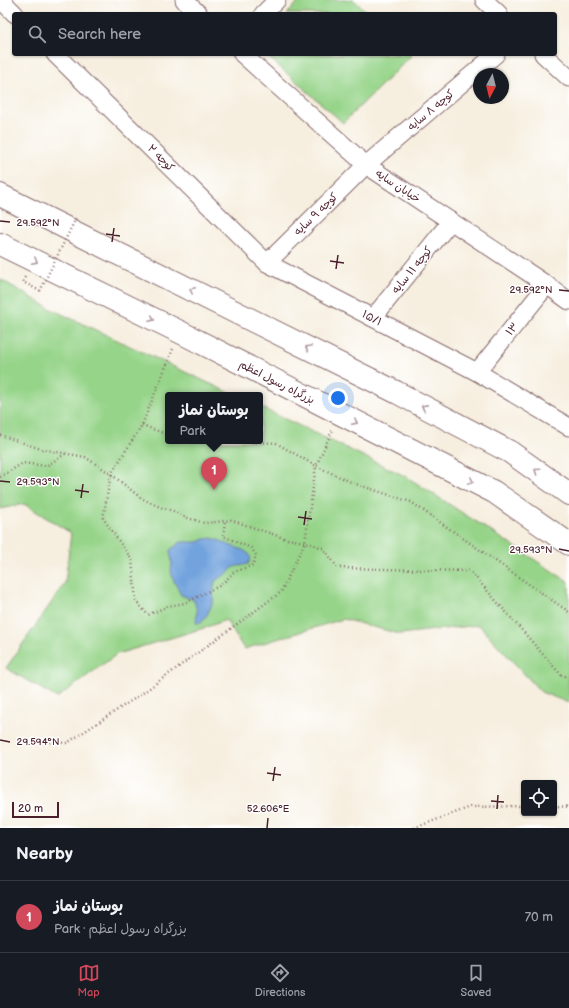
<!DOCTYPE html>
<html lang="en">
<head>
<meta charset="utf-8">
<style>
  body { margin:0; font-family:"Balsamiq Sans","Playpen Sans Arabic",sans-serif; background:#242831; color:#f1f3f6 }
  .controls { position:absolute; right:12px; bottom:12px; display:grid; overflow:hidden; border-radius:4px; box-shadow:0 1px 3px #0004 }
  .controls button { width:36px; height:36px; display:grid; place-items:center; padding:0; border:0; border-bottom:1px solid #363941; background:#171b24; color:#f1f3f6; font:20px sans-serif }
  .compass { position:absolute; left:473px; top:68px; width:36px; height:36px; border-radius:50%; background:#171b24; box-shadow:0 1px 3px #0004; rotate:187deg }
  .scale { position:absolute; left:12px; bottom:10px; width:47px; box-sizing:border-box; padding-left:4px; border:2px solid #4a1f2b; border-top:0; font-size:11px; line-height:14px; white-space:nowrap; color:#4a1f2b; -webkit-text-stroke:3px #fff; paint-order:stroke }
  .you { position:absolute; left:338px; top:398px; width:14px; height:14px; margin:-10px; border:3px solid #fff; border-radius:50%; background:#1a73e8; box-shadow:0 0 0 6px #1a73e833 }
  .badge { display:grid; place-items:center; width:26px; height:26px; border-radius:50%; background:#d1495b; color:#fff; font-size:13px; font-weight:700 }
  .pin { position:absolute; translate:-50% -33px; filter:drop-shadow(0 1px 2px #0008) }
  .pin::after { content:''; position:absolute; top:21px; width:14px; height:12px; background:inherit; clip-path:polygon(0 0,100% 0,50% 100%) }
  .popup { position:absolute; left:165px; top:392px; width:98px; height:52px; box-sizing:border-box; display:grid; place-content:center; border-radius:4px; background:#171b24; filter:drop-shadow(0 1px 3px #0005); font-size:13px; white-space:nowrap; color:#9ea1a6 }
  .popup b { font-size:15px; color:#f1f3f6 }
  .popup::after { content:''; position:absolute; left:50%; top:100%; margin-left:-8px; border:8px solid transparent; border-top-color:#171b24 }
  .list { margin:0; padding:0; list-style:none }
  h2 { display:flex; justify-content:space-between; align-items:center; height:52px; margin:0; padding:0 16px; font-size:17px }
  h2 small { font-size:13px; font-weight:400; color:#9ea1a6 }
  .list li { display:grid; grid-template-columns:26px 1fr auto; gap:12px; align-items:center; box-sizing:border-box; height:72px; padding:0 16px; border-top:1px solid #363941 }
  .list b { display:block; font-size:15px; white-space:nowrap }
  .list p { margin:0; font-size:13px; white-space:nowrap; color:#9ea1a6 }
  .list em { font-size:13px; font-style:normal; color:#9ea1a6 }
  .icon { flex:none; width:22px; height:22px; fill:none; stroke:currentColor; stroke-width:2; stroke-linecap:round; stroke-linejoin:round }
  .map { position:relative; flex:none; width:569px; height:828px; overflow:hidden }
  .search { position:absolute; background:#171b24; box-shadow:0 1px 3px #0004; left:12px; right:12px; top:12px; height:44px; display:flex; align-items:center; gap:10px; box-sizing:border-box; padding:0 14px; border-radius:4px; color:#9ea1a6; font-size:15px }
  .sheet { height:124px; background:#171b24 }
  nav { display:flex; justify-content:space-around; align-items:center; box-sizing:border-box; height:56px; border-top:1px solid #363941; background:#171b24; font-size:11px; color:#9ea1a6 }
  nav a { display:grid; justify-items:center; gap:2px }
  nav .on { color:#d1495b }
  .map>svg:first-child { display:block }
  .green { fill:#96d489; stroke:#707a5a }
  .water { fill:#72a3dd; stroke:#5e6184 }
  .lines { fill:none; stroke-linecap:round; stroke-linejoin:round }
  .minor-casing { stroke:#86676a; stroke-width:19 }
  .highway-casing { stroke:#86676a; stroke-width:24 }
  .path { stroke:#86676a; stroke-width:2.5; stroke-dasharray:1 3; stroke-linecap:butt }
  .minor { stroke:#fff; stroke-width:17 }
  .highway { stroke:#fff; stroke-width:22 }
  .path-bridge { stroke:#86676a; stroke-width:2.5; stroke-dasharray:1 3; stroke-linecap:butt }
  .oneway { stroke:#ae9aa0 }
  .ticks { fill:none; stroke:#4a1f2b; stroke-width:1.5 }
  .labels { text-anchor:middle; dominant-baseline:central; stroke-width:3; stroke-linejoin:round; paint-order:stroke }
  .street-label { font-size:11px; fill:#4a1f2b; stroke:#fff }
  .ticks-label { font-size:10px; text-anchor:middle; fill:#4a1f2b; stroke:#fff; stroke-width:3; stroke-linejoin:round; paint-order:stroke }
</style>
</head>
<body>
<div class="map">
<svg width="569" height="828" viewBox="0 0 569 828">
  <rect width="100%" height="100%" fill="#fff"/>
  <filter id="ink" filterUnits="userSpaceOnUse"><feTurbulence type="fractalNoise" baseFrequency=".025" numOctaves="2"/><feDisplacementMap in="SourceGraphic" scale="8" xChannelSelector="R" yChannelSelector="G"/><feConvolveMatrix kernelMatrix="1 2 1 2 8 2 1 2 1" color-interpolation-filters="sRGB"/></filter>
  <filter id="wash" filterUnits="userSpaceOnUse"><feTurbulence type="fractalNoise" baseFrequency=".012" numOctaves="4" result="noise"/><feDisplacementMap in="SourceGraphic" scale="16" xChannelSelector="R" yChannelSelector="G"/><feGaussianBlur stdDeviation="0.9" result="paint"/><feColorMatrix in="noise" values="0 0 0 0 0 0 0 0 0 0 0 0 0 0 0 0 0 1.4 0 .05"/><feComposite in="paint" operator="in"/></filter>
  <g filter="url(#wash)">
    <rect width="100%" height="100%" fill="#f6eede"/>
    <!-- green -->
    <g class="green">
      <path d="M300,0H354L369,14H287Z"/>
      <path d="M265,54H409L411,56L343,123Z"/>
      <path d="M0,279L49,308L234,395H168V441H260V407L407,477L569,582V703L541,692L479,625L400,634L343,619L244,649L226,620L204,628L117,654L57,698L6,668L65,583L71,533L24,504L0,509Z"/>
    </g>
    <!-- water -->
    <path class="water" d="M212,538L221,541L229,545L243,550L249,554L251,559L248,564L234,567L225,575L216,580L214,585L213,602L207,615L200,623H196L197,611L194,600L181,595L173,579L171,571L172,563L170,550L181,542H198L205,539Z"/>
  </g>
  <g filter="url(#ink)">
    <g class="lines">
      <defs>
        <g id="minor">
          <path d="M1,0L15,14"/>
          <path d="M184,0L199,14"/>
          <path d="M484,0L499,14"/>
          <path d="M263,14L277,0"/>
          <path d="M55,54L267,263L477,372L569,427"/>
          <path d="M242,54L366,165L547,285L569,301"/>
          <path d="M543,54L569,78"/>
          <path d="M267,263L366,165L496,54"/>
          <path d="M373,318L451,221"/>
          <path d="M477,372L547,285"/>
        </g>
        <g id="highway">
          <path d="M0,195L396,392L510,452L569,494"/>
          <path d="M0,244L180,332L494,492L569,544"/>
        </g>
      </defs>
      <!-- minor casing -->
      <use href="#minor" class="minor-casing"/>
      <!-- highway casing -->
      <use href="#highway" class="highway-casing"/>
      <!-- path -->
      <g class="path">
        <path d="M25,277L23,282L40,291"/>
        <path d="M173,349L142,425L111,474L103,518L132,560L136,601L148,615L168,606L185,603L221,585L234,572L253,565L256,555L251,548L223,536L225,521"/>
        <path d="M142,425L168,435"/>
        <path d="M0,435L41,449L85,457L111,474L141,498L160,507L173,511L185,517L204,523L216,522L231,520L287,539L305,542L323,548L338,568L470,571L561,675L569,677"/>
        <path d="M228,441L276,443L316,466L333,429"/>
        <path d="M0,477L23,463L46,466L65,454"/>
        <path d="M42,742L67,743L140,695L281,592L305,542L316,466L353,483L411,502L569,612"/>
        <path d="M554,806L569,807"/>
        <path d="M414,828L471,807L524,806"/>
      </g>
      <!-- minor -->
      <use href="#minor" class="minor"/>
      <!-- highway -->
      <use href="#highway" class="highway"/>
      <!-- path-bridge -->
      <path class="path-bridge" d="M40,291L77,216"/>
    </g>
    <!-- one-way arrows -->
    <defs><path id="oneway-chevron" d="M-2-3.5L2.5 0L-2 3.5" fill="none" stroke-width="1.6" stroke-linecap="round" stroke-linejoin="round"/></defs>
    <g class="oneway">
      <use href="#oneway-chevron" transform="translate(35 261) rotate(26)"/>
      <use href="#oneway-chevron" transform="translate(192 290) rotate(-154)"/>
      <use href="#oneway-chevron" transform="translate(152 319) rotate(26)"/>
      <use href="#oneway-chevron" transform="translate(308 348) rotate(-153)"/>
      <use href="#oneway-chevron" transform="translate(424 407) rotate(-152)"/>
      <use href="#oneway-chevron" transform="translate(355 422) rotate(27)"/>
      <use href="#oneway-chevron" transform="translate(537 471) rotate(-145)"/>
      <use href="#oneway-chevron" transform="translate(471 481) rotate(27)"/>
    </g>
  </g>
  <!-- ticks -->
  <path class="ticks" d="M0,221L10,222M106,234L120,236M112,242L114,228M330,261L344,263M336,269L338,255M559,290L569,291M0,481L10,482M75,490L89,492M81,498L83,484M298,517L312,519M304,525L306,511M559,549L569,551M0,740L10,742M267,773L281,775M273,781L275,767M491,801L504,802M497,809L498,795M267,828L268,818"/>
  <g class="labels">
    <!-- street labels -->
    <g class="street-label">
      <text transform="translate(431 110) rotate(-40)">کوچه ۸ سایه</text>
      <text transform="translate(161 158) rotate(45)">کوچه ۲</text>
      <text transform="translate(398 186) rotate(33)">خیابان سایه</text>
      <text transform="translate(316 214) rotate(-44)">کوچه ۹ سایه</text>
      <text transform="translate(412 270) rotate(-51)">کوچه ۱۱ سایه</text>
      <text transform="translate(372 318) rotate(28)">۱۵/۱</text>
      <text transform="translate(512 329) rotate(-51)">۱۳</text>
      <text transform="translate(277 382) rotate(27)">بزرگراه رسول اعظم</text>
    </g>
  </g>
  <g class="ticks-label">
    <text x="38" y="226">29.592°N</text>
    <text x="531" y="293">29.592°N</text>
    <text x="38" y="485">29.593°N</text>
    <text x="531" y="553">29.593°N</text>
    <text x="38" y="745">29.594°N</text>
    <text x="268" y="812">52.606°E</text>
  </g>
</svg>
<div class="controls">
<button><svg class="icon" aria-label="locate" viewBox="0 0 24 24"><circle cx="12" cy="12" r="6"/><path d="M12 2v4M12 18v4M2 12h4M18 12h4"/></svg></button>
</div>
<svg class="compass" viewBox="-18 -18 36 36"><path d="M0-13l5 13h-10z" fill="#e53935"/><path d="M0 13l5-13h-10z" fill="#9ea1a6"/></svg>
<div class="scale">20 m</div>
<div class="you"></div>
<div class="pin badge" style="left:214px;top:490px">1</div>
<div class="popup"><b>بوستان نماز</b>Park</div>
<div class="search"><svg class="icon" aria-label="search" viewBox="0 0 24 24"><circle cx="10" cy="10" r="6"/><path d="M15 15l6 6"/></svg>Search here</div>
</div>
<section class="sheet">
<h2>Nearby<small></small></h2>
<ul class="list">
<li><span class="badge">1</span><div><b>بوستان نماز</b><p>Park · بزرگراه رسول اعظم</p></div><em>70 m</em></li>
</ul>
</section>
<nav>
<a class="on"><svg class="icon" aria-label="map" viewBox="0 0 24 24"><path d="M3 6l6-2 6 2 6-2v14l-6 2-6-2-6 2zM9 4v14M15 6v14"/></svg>Map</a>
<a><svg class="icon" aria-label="directions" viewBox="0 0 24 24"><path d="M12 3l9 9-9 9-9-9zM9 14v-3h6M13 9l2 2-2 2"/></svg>Directions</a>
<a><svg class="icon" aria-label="saved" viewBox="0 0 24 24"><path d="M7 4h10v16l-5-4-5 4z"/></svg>Saved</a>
</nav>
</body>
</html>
